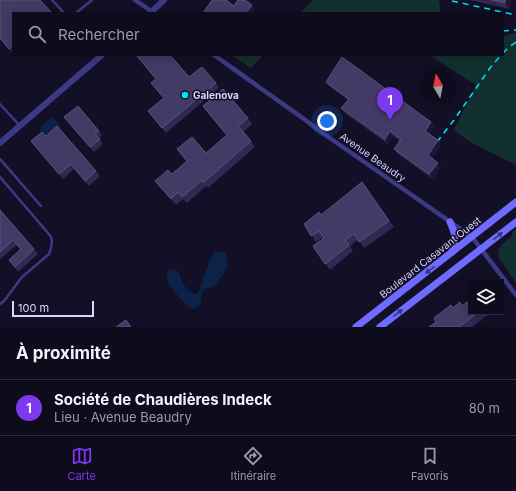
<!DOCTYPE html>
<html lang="fr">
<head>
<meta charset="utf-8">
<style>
  body { margin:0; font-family:Inter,sans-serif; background:#171425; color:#f1f3f6 }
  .controls { position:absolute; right:12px; bottom:12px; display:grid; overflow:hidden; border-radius:0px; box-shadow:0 2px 10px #0003 }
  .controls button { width:36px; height:36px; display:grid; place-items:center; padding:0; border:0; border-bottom:1px solid #2e2b3b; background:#0e0b1c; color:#f1f3f6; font:20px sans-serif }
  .compass { position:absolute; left:420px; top:68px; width:36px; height:36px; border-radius:50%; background:#0e0b1c; box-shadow:0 2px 10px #0003; rotate:350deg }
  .scale { position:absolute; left:12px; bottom:10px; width:82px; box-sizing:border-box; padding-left:4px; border:2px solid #d9d4ff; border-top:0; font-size:11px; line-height:14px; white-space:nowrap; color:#d9d4ff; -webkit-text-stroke:3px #130f26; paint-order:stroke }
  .you { position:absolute; left:327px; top:121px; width:14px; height:14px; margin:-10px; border:3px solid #fff; border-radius:50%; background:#1a73e8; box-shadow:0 0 0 6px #1a73e833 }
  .badge { display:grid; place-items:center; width:26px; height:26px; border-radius:50%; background:#7c3aed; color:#fff; font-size:13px; font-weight:700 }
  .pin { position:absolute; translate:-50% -33px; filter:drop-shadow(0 1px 2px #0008) }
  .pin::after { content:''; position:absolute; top:21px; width:14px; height:12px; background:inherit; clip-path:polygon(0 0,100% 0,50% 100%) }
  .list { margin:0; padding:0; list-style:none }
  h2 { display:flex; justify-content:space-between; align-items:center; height:52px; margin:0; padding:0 16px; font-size:17px }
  h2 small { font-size:13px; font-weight:400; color:#9b9ba3 }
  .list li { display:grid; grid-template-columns:26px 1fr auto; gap:12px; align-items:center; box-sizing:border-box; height:56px; padding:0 16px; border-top:1px solid #2e2b3b }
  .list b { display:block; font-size:15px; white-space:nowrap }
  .list p { margin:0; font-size:13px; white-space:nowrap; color:#9b9ba3 }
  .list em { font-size:13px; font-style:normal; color:#9b9ba3 }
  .icon { flex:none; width:22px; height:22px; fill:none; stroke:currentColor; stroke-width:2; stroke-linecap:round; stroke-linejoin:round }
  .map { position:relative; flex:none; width:516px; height:327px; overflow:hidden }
  .search { position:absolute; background:#0e0b1c; box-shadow:0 2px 10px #0003; left:12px; right:12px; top:12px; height:44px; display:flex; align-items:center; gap:10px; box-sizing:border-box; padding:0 14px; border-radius:0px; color:#9b9ba3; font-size:15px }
  .sheet { height:108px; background:#0e0b1c }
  nav { display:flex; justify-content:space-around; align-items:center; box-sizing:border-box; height:56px; border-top:1px solid #2e2b3b; background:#0e0b1c; font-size:11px; color:#9b9ba3 }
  nav a { display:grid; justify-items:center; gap:2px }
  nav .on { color:#7c3aed }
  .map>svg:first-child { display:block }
  .green { fill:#12302f }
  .water { fill:#0c2248 }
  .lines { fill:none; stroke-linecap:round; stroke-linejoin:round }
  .service { stroke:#3d3a85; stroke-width:2.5 }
  .minor { stroke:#3d3a85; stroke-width:4.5 }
  .tertiary { stroke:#3d3a85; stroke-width:6 }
  .secondary { stroke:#6f6bff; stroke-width:7 }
  .rail { stroke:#00e5ff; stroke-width:1.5; stroke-dasharray:6 5; stroke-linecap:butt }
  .wall { fill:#312854 }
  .shaded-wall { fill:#1d163a }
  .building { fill:#433a66; stroke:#5a527e }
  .oneway { fill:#38347d }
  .poi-dot { fill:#00e5ff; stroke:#130f26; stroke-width:1.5 }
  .labels { text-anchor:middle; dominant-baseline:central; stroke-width:3; stroke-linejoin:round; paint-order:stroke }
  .poi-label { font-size:10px; font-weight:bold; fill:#d9d4ff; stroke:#130f26; text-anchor:start }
  .street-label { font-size:10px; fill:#d9d4ff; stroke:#130f26 }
</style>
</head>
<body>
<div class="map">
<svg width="516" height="327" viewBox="0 0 516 327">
  <rect width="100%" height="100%" fill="#130f26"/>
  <!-- green -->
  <g class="green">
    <path d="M313,0H439L441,13H300Z"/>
    <path d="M516,33V165L470,142L454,130L476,85L429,55H503V36Z"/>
    <path d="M231,55H263L251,68Z"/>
    <path d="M516,229V283L499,258L498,251L502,244L511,237L513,231Z"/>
  </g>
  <!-- water -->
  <g class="water">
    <path d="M53,117L61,127L56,132L48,135L43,133L39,128L51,118Z"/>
    <path d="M219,251L226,253C229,264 227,271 219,279V282C216,284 213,287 210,288C207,289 207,288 204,290C198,296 206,303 194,309C187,307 186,303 181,299C174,290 163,283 168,271L174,269L179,272C181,282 186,292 197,294L199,291L211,257L214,252Z"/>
  </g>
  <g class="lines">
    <!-- service -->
    <g class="service">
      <path d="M52,0L64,13"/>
      <path d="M76,13L92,0"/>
      <path d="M0,104L20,126"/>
      <path d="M0,159L41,206"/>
      <path d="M0,177L48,233L51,237L52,242L51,248L49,254L22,277L4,301L0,304"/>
    </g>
    <!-- minor -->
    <g class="minor">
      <path d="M135,0L154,13"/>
      <path d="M214,55L304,119L317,129L472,237L516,295"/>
    </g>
    <!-- tertiary -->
    <g class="tertiary">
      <path d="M150,13L164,0"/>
      <path d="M0,143L102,55"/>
    </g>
    <!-- secondary -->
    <g class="secondary">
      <path d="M450,222C456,235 456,239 452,252"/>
      <path d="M356,327L516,202"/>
      <path d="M380,327L516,222"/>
    </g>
    <!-- rail -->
    <g class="rail">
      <path d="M452,1L516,15"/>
      <path d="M503,31L516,30"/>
      <path d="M503,53L509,47L516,42"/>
      <path d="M437,142L454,120L490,68L501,55"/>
    </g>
  </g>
  <!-- wall -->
  <g class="wall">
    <path d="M0,0H40L52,13H13V53H12L0,39Z"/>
    <path d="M470,0H511L509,9Z"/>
    <path d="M137,56L189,77L216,83L219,88L166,133L148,111L164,98L151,83L156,79Z"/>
    <path d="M326,82L431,122L434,127L429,134L441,145L432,158L438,163L441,167L433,179L398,154L394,149L400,141L393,136L388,144L345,113L341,108L348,100L329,86Z"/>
    <path d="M203,106L248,118L252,124L243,132L251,141L255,147L208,188L206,186L187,203L183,199L176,205L160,187L155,181L172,174L187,161L177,149L206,153L227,136L207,112Z"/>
    <path d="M64,117L99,131L102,135L99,138L103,144L94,152L68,122Z"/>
    <path d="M46,136L96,171L100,176L89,186L74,169L63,179L35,146L31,141Z"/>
    <path d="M362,182L394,227L364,248L358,240L350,246L353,251L330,270L313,246L324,238L323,237L316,242L304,224L321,215Z"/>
    <path d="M0,210L34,249L38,254L18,272L9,260L20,249L17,245L0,259Z"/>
    <path d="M462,306L471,312H488L489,314L472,327H429L453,308Z"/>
  </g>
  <!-- shaded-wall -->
  <g class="shaded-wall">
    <path d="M505,0H511L509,9L505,3Z"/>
    <path d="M252,5L255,10L253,13H246Z"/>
    <path d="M431,122L434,127L428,135L425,131Z"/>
    <path d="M390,131L393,136L388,144L385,139Z"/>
    <path d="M438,140L441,145L431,160L428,155Z"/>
    <path d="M438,163L441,167L433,179L429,174Z"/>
  </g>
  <!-- building -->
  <g class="building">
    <path d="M0,0H40L51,12L50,13H13V45L9,49L0,38Z"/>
    <path d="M212,0H226L234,6L238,0H245L252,5L246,13H203Z"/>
    <path d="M492,0H505V3Z"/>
    <path d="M137,55H170L189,77L202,67L216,83L162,128L148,111L164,98L151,83L156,79L137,56Z"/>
    <path d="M342,57L431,122L425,131L438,140L428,155L438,163L429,174L394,149L401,139L390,131L385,139L341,108L349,99L326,82Z"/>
    <path d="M223,89L248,118L238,126L251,141L204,182L202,180L182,197L178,192L171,199L155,181L168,170L172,174L187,161L177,149L192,137L206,153L227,135L203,106Z"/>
    <path d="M78,106L99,131L95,134L100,139L90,147L64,117Z"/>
    <path d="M57,126L96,171L85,181L71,164L59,174L31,141L42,132L46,136Z"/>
    <path d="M362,182L389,221L359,242L354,234L345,240L349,245L325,264L313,246L324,238L319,231L311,236L304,224L319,212L321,215Z"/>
    <path d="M0,210L34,249L15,267L9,260L21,249L13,240L0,252Z"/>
    <path d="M471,299V312H479L459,327H429L436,322L434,318L451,305L453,308L460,302L462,306Z"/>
    <path d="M126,320L131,327H116Z"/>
  </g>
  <!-- one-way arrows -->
  <defs><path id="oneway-solid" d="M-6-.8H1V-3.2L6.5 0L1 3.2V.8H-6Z"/></defs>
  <g class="oneway">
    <use href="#oneway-solid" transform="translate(498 236) rotate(-38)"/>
    <use href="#oneway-solid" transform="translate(430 270) rotate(142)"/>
    <use href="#oneway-solid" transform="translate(398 313) rotate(-38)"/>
  </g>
  <!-- markers -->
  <circle class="poi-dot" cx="185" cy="95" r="4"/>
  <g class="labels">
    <!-- poi labels -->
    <g class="poi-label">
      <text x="193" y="95">Galenova</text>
    </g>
    <!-- street labels -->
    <g class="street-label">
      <text transform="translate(373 157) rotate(35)">Avenue Beaudry</text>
      <text transform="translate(430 257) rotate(-38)">Boulevard Casavant Ouest</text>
    </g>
  </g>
</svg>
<div class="controls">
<button><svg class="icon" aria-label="layers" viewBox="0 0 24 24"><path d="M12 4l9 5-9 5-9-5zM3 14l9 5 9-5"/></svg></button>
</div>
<svg class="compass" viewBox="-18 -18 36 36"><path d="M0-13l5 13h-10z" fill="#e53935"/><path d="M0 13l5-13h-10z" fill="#9b9ba3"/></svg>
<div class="scale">100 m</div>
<div class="you"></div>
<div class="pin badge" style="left:390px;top:120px">1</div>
<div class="search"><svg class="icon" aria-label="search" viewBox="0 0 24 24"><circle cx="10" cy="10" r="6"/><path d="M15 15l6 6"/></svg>Rechercher</div>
</div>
<section class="sheet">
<h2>À proximité<small></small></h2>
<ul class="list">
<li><span class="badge">1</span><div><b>Société de Chaudières Indeck</b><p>Lieu · Avenue Beaudry</p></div><em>80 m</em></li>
</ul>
</section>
<nav>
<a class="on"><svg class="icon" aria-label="map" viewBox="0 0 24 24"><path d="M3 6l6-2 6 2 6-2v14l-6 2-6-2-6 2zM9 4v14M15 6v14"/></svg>Carte</a>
<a><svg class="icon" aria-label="directions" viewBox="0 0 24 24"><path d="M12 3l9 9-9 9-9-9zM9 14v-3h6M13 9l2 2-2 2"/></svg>Itinéraire</a>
<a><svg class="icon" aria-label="saved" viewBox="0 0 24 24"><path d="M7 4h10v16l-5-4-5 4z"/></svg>Favoris</a>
</nav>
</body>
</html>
